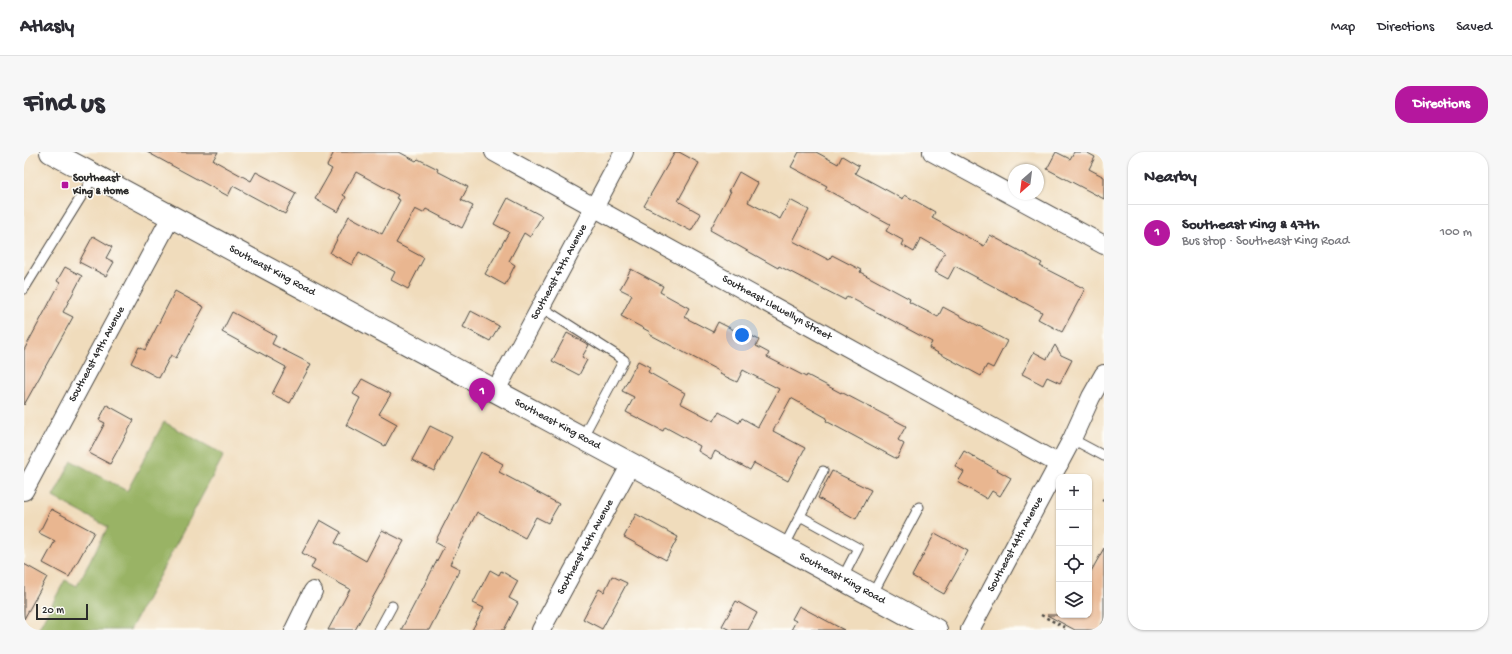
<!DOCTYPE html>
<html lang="en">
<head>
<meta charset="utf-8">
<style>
  body { margin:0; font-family:"Gochi Hand",sans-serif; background:#f7f7f7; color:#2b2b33 }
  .controls { position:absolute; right:12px; bottom:12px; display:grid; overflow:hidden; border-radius:8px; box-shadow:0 1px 3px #0004 }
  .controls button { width:36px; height:36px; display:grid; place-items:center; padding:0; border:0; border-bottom:1px solid #e1e1e2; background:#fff; color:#2b2b33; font:20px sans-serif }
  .compass { position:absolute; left:984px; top:12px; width:36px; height:36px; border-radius:50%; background:#fff; box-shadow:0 1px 3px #0004; rotate:208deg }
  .scale { position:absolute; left:12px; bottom:10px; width:52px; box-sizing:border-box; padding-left:4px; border:2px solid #2b2b2b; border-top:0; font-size:11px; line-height:14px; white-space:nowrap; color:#2b2b2b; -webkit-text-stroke:3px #fdfcf7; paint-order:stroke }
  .you { position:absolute; left:718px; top:183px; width:14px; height:14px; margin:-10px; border:3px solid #fff; border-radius:50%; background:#1a73e8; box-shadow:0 0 0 6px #1a73e833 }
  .badge { display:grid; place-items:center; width:26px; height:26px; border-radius:50%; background:#b5179e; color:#fff; font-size:13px; font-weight:700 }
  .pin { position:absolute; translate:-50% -33px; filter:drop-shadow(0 1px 2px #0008) }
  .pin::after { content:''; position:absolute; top:21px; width:14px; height:12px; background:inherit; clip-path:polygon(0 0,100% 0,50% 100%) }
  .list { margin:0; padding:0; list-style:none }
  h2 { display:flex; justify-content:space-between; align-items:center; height:52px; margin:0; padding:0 16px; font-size:17px }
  h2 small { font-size:13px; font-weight:400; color:#7c7c81 }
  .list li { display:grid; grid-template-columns:26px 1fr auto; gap:12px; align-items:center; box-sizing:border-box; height:56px; padding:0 16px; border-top:1px solid #e1e1e2 }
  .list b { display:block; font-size:15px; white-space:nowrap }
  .list p { margin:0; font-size:13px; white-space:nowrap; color:#7c7c81 }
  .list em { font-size:13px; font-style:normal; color:#7c7c81 }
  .icon { flex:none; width:22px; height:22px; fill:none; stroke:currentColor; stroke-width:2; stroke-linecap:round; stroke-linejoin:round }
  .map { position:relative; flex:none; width:1080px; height:478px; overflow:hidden; border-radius:16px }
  header { display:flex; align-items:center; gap:24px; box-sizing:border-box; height:56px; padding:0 20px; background:#fff; border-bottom:1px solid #e1e1e2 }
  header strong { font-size:19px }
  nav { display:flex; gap:22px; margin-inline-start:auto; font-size:14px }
  .intro { display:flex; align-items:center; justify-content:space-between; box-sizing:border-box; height:96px; padding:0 24px }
  h1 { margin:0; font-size:28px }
  .button { padding:10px 18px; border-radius:16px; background:#b5179e; color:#fff; font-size:14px; font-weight:700 }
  main { display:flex; gap:24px; padding:0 24px }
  aside { flex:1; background:#fff; border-radius:16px; box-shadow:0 1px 3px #0004 }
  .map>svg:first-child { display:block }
  .forest { fill:#99b365; stroke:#626f48 }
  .building { fill:#e9b690 }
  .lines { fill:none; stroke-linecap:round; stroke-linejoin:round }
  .service-casing { stroke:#494641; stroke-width:11 }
  .minor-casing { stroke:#494641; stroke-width:20 }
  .secondary-casing { stroke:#494641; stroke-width:24 }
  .path { stroke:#494641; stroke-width:2.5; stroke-dasharray:3 3; stroke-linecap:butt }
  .service { stroke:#fff; stroke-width:9 }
  .minor { stroke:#fff; stroke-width:18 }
  .secondary { stroke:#fff; stroke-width:22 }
  .poi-dot { fill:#b5179e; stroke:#fdfcf7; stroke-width:1.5 }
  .labels { text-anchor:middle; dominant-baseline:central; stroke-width:3; stroke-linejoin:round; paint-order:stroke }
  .poi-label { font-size:11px; font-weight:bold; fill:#2b2b2b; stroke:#fdfcf7; text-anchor:start }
  .street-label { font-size:11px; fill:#2b2b2b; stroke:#fdfcf7 }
</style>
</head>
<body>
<header>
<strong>Atlasly</strong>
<nav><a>Map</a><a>Directions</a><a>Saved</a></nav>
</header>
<div class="intro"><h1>Find us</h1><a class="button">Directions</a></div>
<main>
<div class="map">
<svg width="1080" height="478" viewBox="0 0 1080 478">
  <rect width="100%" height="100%" fill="#fdfcf7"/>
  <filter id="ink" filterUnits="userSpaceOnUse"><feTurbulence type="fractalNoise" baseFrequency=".025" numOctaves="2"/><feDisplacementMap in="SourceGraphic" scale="8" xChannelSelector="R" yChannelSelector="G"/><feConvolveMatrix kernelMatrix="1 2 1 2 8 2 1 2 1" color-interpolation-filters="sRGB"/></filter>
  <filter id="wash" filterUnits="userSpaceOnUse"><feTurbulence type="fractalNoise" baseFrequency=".012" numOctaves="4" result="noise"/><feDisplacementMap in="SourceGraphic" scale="16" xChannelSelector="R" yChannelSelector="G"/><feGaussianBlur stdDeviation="0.9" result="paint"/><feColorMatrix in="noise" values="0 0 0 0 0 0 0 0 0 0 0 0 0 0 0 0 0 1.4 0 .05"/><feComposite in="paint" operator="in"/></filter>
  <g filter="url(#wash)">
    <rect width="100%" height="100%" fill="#f0dcbc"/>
    <!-- forest -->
    <path class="forest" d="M140,270L200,303L106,478H14L41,428L53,434L84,375L29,345L48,309L103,339Z"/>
    <g id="blocks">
      <!-- building -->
      <g class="building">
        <path d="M123,0H194L189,8L227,29L232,20L272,41L261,62L209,34L204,44Z"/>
        <path d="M310,0H375L392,9L394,7L414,17L413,19L444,35L437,48L449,54L438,76L402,57L399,61L391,57L372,91L400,106L384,137L367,128L371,120L335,100L328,113L306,101L325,64L358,82L376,48L372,46L374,43L332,20L319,43L322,45L314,60L291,47L308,17L303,14Z"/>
        <path d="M651,0H655L675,11L654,49L677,62L667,79L620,54Z"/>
        <path d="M775,0H792L814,12L818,4L835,14L831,21L879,47L881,43L911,60L908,66L960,94L966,83L1018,111L1016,114L1061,137L1038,180L1014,167L1018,160L931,114L924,127L911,120L921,100L897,86L890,100L878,93L880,89L862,79L866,72L801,37L803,34L767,15Z"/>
        <path d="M1032,0L1046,7L1050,0H1062L1071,5L1065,17L1080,25V47L1023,17Z"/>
        <path d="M715,20L734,31L724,50L756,67L766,48L785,58L769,89L805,108L808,103L837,118L836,120L886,147L885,150L914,165L919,155L983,189L969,216L963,213L957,224L905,196L908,190L823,144L821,148L755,114L754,116L686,78L707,39H705Z"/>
        <path d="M484,46L518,64L506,85L500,81L485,109L491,113L481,133L461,122L485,80L470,72Z"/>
        <path d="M69,84L88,95L82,106L90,110L82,124L55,110Z"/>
        <path d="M41,115L58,124L39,160L49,165L0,253V198L36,131L33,129Z"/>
        <path d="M607,117L639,134L636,140L665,156L660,165L689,180L694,170L718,182L719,179L735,188L732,194L745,201L743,205L782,225L783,223L817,241V240L882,274L874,288L880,292L873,307L802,269L803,266L767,246L749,279L781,296L764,329L730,311L726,318L691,299L687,307L674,299L676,294L641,275L639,279L602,260L610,245L598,239L614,209L626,215L624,220L661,241L656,251L690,269L695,260L715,271L718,266L734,275L755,237L719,218L713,230L696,222L697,220L625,182L626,180L597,164L608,143L596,137Z"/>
        <path d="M151,139L180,155L152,206L147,203L135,226L107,211L115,195L121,198Z"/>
        <path d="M447,159L475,174L466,189L439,175Z"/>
        <path d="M208,160L252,184L248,192L287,212L266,251L248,242L262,215L198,180Z"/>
        <path d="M543,181L565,193L558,205L563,208L555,223L528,209Z"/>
        <path d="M1031,193L1037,203L1048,208L1036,231L1023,225L1019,233L998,222L1010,200L1023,207Z"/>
        <path d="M338,227L367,242L355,262L373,272L361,294L322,273L336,246L329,242Z"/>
        <path d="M83,253L110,268L86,312L65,301L81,271L75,268Z"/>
        <path d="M406,274L428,285L410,319L388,308Z"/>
        <path d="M940,299L987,326L976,344L968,339L963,347L934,330L940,320L931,314Z"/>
        <path d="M457,300L479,312L475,320L535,352L524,371L512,365L501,386L453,360L426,412L436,417L405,478H377L420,395L411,390Z"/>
        <path d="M808,319L847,338L832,367L794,346Z"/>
        <path d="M27,357L70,380L45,425L19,411L31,389L15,381Z"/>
        <path d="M612,362L654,385L642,408L600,385Z"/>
        <path d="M296,368L317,380L311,391L342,409L358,378L380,389L331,478H304L326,437L287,416L291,408L278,401Z"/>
        <path d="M911,381L944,399L920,442L888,424Z"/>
        <path d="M1080,396V468L1075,478H1051L1023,463H1065V423Z"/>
        <path d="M0,412L23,425L0,467Z"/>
        <path d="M466,418L475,423L477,419L494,429L485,446L494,451L480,478H448L460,456L449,451Z"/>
        <path d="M588,424L603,431L578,477L559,467L575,437L580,440Z"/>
        <path d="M712,449L733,461L724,478H706L698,474Z"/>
        <path d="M775,454L820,478H767L772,469L768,467Z"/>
      </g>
    </g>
  </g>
  <g filter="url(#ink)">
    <use href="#blocks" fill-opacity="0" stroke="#494641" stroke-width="1"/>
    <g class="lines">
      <defs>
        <g id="service">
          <path d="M0,137L70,24"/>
          <path d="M517,155L600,208L558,286"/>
          <path d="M1048,287L1080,304"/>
          <path d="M776,364L799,319"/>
          <path d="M760,395L776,364L834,396L818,427"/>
          <path d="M848,443L895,355"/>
          <path d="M355,478L368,454"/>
        </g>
        <g id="minor">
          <path id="s1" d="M470,0L1035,312"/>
          <path d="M908,0L1080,93"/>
          <path id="s2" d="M471,240L600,0"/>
          <path id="s3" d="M0,339L147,65"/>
          <path d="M270,478L289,439"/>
          <path id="s4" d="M517,478L607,312"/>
          <path id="s5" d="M946,478L1048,287L1067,245L1080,222"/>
        </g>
        <g id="secondary">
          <path id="s6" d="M27,0L607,312L912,478"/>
        </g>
      </defs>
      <!-- service casing -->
      <use href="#service" class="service-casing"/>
      <!-- minor casing -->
      <use href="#minor" class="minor-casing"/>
      <!-- secondary casing -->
      <use href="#secondary" class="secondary-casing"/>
      <!-- path -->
      <g class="path">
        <path d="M1078,348L1080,349"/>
        <path d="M1017,463L1042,476L1041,478"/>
        <path d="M1078,478L1080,473"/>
      </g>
      <!-- service -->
      <use href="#service" class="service"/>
      <!-- minor -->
      <use href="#minor" class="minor"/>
      <!-- secondary -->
      <use href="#secondary" class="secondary"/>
    </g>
  </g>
  <!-- markers -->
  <rect class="poi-dot" x="37" y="29" width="8" height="8" rx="2"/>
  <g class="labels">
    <!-- poi labels -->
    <g class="poi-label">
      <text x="49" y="27">Southeast<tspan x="49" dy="13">King &amp; Home</tspan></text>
    </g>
    <!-- street labels -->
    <g class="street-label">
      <text stroke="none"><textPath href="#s6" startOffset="251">Southeast King Road</textPath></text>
      <text stroke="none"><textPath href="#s2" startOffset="136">Southeast 47th Avenue</textPath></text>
      <text stroke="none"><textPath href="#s1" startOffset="323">Southeast Llewellyn Street</textPath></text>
      <text stroke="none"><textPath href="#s3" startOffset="155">Southeast 49th Avenue</textPath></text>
      <text stroke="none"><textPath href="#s6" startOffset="575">Southeast King Road</textPath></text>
      <text stroke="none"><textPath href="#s5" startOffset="97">Southeast 44th Avenue</textPath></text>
      <text stroke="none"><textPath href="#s4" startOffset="94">Southeast 46th Avenue</textPath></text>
      <text stroke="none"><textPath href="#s6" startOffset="899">Southeast King Road</textPath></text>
    </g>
  </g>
</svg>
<div class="controls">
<button>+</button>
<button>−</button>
<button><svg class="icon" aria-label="locate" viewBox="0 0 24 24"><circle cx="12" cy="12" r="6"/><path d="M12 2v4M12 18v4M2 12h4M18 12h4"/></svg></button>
<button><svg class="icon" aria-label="layers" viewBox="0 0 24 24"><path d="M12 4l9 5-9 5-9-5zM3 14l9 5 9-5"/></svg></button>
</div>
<svg class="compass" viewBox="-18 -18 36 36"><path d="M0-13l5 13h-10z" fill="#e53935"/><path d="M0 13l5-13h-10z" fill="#7c7c81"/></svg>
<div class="scale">20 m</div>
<div class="you"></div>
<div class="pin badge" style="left:458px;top:259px">1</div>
</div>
<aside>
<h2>Nearby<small></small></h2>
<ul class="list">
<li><span class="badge">1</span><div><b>Southeast King &amp; 47th</b><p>Bus stop · Southeast King Road</p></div><em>100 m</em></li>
</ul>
</aside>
</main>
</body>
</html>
